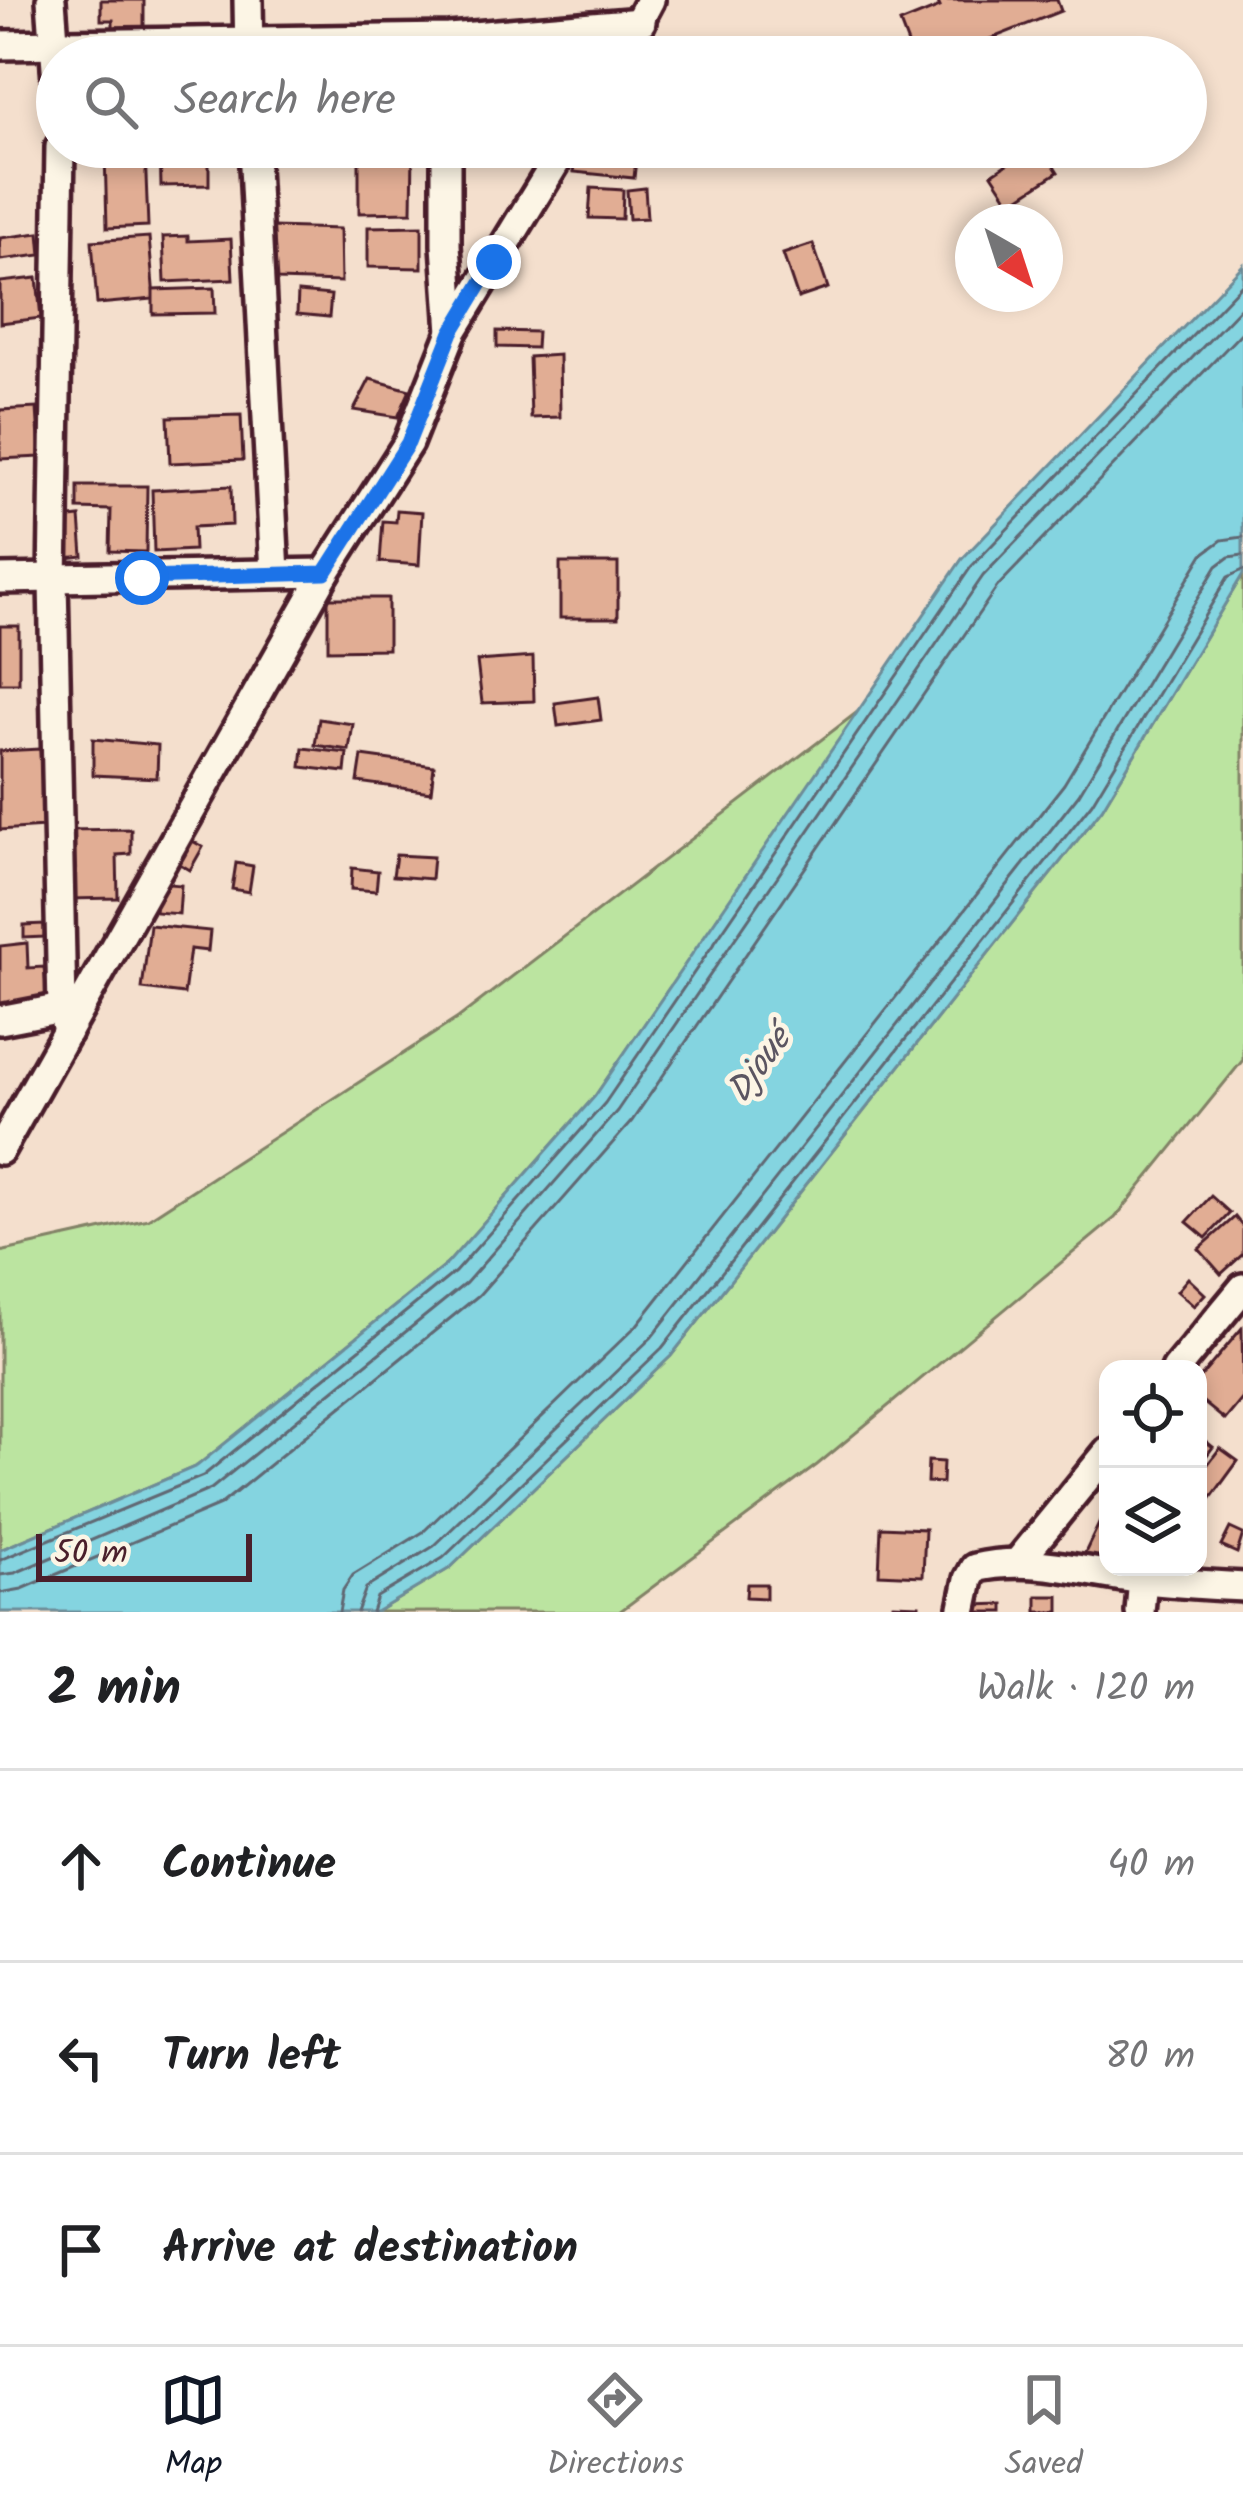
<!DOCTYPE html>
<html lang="en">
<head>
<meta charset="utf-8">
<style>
  body { margin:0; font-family:Kalam,sans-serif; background:#f6f6f6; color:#202124 }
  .controls { position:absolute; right:36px; bottom:36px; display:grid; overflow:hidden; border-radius:24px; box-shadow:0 6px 18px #0003 }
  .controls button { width:108px; height:108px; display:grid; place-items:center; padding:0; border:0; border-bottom:3px solid #e0e0e0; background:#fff; color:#202124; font:60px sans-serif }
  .compass { position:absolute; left:955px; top:204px; width:108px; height:108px; border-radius:50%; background:#fff; box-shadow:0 6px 18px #0003; rotate:141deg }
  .scale { position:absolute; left:36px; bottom:30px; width:216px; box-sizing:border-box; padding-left:12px; border:6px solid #4a1f2b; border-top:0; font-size:33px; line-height:42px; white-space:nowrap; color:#4a1f2b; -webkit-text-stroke:9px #fcf5e5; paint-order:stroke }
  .stop { position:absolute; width:36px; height:36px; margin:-27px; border:9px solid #1a73e8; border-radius:50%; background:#fff }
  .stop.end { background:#1a73e8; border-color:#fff; box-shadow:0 3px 12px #0008 }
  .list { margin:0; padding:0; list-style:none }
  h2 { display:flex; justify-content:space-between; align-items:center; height:156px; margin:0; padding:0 48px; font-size:51px }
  h2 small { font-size:39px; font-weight:400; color:#757577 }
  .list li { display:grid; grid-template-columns:78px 1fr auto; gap:36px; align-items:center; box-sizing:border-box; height:192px; padding:0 48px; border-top:3px solid #e0e0e0 }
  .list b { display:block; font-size:45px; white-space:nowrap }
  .list em { font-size:39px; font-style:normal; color:#757577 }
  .icon { flex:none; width:66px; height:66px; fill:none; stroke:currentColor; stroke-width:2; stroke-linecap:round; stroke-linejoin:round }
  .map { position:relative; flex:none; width:1243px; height:1612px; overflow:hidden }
  .search { position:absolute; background:#fff; box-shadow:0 6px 18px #0003; left:36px; right:36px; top:36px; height:132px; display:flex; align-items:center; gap:30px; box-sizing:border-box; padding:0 42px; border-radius:66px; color:#757577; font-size:45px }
  .sheet { height:732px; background:#fff }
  nav { display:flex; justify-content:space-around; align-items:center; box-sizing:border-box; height:168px; border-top:3px solid #e0e0e0; background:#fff; font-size:33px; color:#757577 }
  nav a { display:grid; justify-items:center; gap:6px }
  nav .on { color:#111827 }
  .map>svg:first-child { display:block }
  .green { fill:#bbe4a0; stroke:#828266; stroke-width:3 }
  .water { fill:#84d4e0; stroke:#6d8c98; stroke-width:3 }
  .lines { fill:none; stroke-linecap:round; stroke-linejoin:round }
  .shore { stroke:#616773; stroke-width:3 }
  .building { fill:#e1ad94; stroke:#4a1f2b; stroke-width:3 }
  .minor-casing { stroke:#4a1f2b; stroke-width:36 }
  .minor { stroke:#fcf5e5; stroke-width:27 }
  .route { stroke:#1a73e8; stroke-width:15 }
  .labels { text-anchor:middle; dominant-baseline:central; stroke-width:10; stroke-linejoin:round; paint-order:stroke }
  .water-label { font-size:36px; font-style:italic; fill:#5b5561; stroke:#fcf5e5 }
</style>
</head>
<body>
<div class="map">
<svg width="1243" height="1612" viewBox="0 0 1243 1612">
  <rect width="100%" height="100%" fill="#f4dfcd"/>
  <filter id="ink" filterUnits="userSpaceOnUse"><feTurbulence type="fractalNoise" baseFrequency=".00833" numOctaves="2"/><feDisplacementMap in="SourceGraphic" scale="24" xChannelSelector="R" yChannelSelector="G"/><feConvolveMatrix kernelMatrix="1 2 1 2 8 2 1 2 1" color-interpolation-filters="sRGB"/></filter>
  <g filter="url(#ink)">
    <!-- green -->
    <g class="green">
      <path d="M1243,574V1060L1115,1218L817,1465L619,1612H376L450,1568L671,1356L1102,809Z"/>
      <path d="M860,710L595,1096L447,1264L197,1466L0,1550V1252L148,1219L458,1018Z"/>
    </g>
    <!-- water -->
    <path class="water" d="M1243,265V574L1102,809L671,1356L450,1568L376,1612H0V1550L197,1466L447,1264L595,1096L962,559Z"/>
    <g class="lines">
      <!-- shore -->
      <g class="shore">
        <path d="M0,1560L203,1476L455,1272L605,1103L971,567L1243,283"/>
        <path d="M0,1575L15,1573L211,1489L466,1283L617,1111L983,576L1243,305"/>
        <path d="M0,1593L22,1589L220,1505L479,1295L632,1121L997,587L1243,331"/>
        <path d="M339,1612L343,1590L353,1575L423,1532L637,1325L1064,784L1203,554L1222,540L1243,537"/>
        <path d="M357,1612L366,1588L434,1546L651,1338L1079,794L1217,566L1229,557L1243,555"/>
        <path d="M372,1612L377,1597L443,1558L662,1348L1092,803L1228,577L1243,570"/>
      </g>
    </g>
    <!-- building -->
    <g class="building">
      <path d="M101,0H144V33H113V20H101Z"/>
      <path d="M937,0H1057L1061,11L952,54L948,44L913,57L900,23L940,7Z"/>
      <rect x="485" y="45" width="32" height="12"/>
      <path d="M888,49L890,57H854Z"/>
      <path d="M160,147H209V185L161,186Z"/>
      <path d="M386,147H428V151L413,152L412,212L359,213V150Z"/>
      <path d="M577,147L637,150L634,178L574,172Z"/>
      <path d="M813,147H845L834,155L825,156Z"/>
      <path d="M870,147H913L914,153L874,163Z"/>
      <path d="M1033,147H1042L1058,172L1011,203L992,174Z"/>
      <path d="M145,150L148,226L107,228L105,152Z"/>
      <path d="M591,188L623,190L622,219L589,218Z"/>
      <path d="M645,188L647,218L629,219L627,190Z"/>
      <path d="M422,226V268L368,267V227Z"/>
      <path d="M273,227L340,229L341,282L277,280Z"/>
      <path d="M39,233L41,255L0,260V238Z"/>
      <path d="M188,236V241L231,239L233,279L165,282L163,237Z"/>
      <path d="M149,237L154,299L97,304L92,241Z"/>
      <path d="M813,244L828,288L798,298L783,254Z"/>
      <path d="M37,278L41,318L0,323V282Z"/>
      <path d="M214,288L215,313L153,314V290Z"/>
      <path d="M298,292L331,295L329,317L297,314Z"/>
      <path d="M497,331L537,332L536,348L497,347Z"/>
      <path d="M559,355L560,417L531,418L529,357Z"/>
      <path d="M370,379L410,390L398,417L354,410Z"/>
      <path d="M37,408L40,457L0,459V410Z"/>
      <path d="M241,415L243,460L170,463L168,417Z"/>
      <path d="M78,486H147L146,552L110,551L111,510L78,509Z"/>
      <path d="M231,486L232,525L193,527L194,550L154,552L152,490Z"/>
      <path d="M397,510L422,512L419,565L380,562L383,521L396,522Z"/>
      <path d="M80,517L83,556L65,558L61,519Z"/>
      <rect x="560" y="563" width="58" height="55"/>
      <path d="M328,598H388V649L328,650Z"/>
      <rect x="0" y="626" width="19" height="57"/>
      <path d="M533,657L534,701L482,703L477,661Z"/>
      <path d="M598,697L601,720L558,726L555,703Z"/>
      <path d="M319,719L353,724L349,750L315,745Z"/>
      <path d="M93,739L158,745L157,778L93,775Z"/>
      <path d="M303,748L347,753L345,772L301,767Z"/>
      <path d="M40,749L44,827L0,830V751Z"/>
      <path d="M362,756L434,766L431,792L358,782Z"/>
      <path d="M131,829V854L117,855L118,898L67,899L66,830Z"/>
      <path d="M187,838L203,847L190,870L173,860Z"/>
      <path d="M396,855L433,857L431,879L393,876Z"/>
      <path d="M236,863L253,866L249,892L232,889Z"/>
      <path d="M352,868L378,871L376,891L351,889Z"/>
      <path d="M158,883L181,885L179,914L155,912Z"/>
      <path d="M44,924V937L24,938V925Z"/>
      <path d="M150,925L210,931L208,951L190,949L184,994L142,989Z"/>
      <path d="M27,943L28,968L44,967L48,1005L0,1008V946Z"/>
      <path d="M1211,1196L1230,1213L1206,1238L1187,1222Z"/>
      <path d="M1235,1217L1243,1227V1254L1221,1274L1199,1249Z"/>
      <path d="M1188,1278L1205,1294L1194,1306L1177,1291Z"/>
      <path d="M1242,1328L1243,1398L1225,1420L1198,1398V1380Z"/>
      <path d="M1198,1435L1213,1447L1198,1467Z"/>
      <path d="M1220,1448L1238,1461L1200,1513L1198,1477Z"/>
      <path d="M928,1461L943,1462L942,1483L927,1482Z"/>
      <path d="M1106,1509L1108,1510L1106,1565L1084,1555Z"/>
      <path d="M881,1527L925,1529L923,1576L879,1574Z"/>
      <path d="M1230,1528L1243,1534L1237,1553L1221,1546Z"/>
      <path d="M747,1584H766V1598L746,1597Z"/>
      <rect x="1037" y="1596" width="22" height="16"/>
      <path d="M893,1604L919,1605V1612H892Z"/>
      <path d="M1004,1604V1612H973V1605Z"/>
    </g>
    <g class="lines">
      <defs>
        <g id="minor">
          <path d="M51,0L57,81"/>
          <path d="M248,0L249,57"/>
          <path d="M0,45L449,38L641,22"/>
          <path d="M620,57L650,0"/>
          <path d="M60,147L53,581L62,1008L67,1032"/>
          <path d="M253,147L275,573"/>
          <path d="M446,147V245L452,332"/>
          <path d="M0,579L325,573"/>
          <path d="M0,1020L62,1008"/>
          <path d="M0,1150L325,573L408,443L452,332L565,147"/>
          <path d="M1176,1369L1243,1288"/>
          <path d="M1018,1562L1108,1452"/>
          <path d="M962,1612L969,1579L975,1568C1028,1555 1084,1572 1137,1579C1172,1583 1208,1585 1243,1587"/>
          <path d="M1140,1612L1143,1579"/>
        </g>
      </defs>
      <!-- minor casing -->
      <use href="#minor" class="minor-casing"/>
      <!-- minor -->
      <use href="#minor" class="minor"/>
    </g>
  </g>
  <g class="lines" filter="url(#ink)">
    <!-- route -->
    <path class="route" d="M142,578L325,573L408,443L452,332L494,262"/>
  </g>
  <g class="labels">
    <!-- water labels -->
    <g class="water-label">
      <text transform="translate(760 1066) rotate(-54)">Djoué</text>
    </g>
  </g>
</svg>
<div class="controls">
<button><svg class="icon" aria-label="locate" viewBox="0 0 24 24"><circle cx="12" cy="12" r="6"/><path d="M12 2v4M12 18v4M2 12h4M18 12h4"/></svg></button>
<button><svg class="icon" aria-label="layers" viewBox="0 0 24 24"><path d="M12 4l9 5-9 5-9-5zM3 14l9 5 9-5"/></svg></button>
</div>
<svg class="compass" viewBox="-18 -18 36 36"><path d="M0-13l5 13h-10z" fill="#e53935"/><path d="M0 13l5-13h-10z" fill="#757577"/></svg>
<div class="scale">50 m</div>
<div class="stop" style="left:142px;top:578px"></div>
<div class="stop end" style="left:494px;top:262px"></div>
<div class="search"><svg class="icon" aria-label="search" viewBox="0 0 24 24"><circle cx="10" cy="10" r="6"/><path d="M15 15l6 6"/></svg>Search here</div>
</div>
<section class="sheet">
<h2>2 min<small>Walk · 120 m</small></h2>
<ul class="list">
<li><svg class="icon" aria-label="ahead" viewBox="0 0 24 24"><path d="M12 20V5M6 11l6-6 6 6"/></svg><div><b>Continue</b></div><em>40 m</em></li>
<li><svg class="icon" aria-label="left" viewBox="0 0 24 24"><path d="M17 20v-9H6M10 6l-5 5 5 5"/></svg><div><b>Turn left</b></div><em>80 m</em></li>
<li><svg class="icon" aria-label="arrive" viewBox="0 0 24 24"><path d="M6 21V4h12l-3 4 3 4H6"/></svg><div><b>Arrive at destination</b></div></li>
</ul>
</section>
<nav>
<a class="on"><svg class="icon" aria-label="map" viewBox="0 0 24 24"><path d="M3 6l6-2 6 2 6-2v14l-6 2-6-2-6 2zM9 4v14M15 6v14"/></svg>Map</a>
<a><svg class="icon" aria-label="directions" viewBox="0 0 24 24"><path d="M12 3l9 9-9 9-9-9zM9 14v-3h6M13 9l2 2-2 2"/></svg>Directions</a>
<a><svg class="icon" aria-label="saved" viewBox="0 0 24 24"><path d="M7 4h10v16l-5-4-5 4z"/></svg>Saved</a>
</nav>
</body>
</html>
